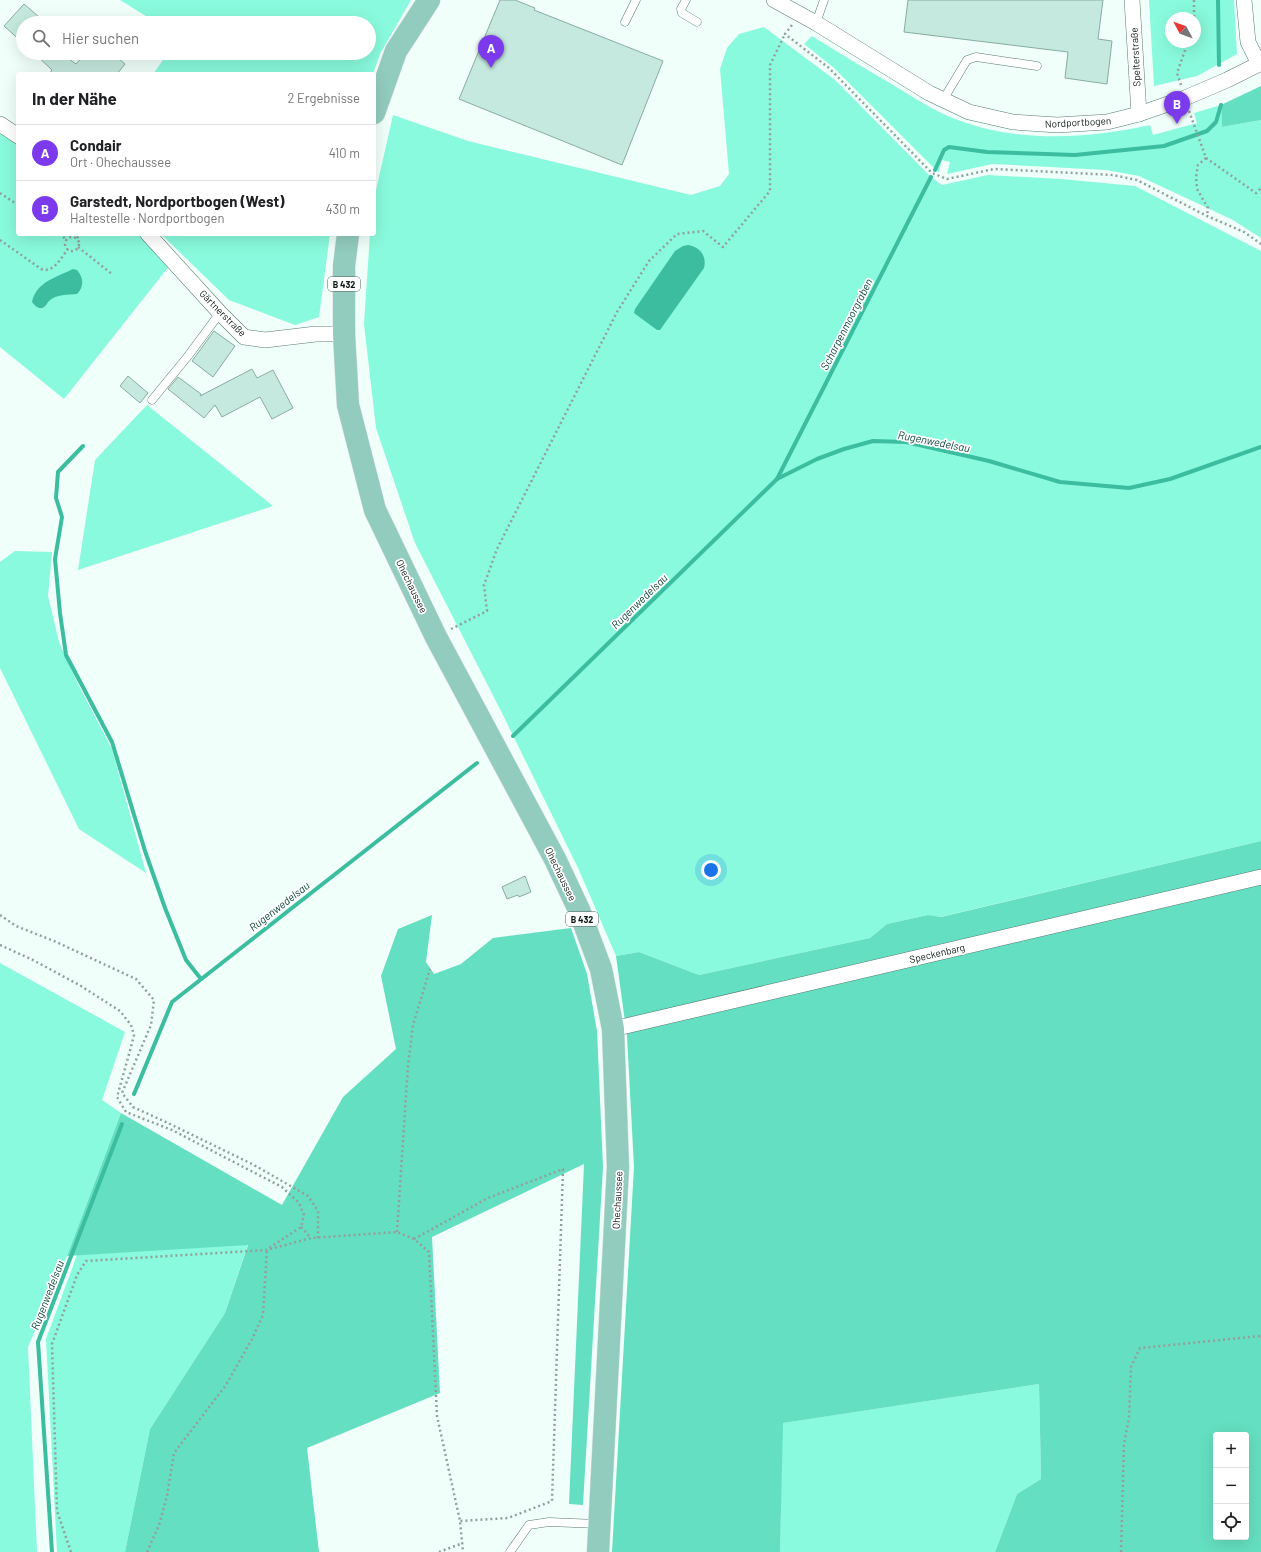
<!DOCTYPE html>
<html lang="de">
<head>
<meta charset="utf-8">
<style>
  body { margin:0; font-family:Barlow,sans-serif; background:#f6f6f6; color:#202124 }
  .controls { position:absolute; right:12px; bottom:12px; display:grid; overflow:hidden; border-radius:4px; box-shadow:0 4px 16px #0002 }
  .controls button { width:36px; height:36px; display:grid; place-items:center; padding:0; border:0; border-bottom:1px solid #e0e0e0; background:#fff; color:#202124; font:20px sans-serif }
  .compass { position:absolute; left:1165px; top:12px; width:36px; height:36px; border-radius:50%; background:#fff; box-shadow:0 4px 16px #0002; rotate:311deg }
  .you { position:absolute; left:711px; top:870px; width:14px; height:14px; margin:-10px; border:3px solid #fff; border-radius:50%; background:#1a73e8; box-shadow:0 0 0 6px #1a73e833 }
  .badge { display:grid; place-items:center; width:26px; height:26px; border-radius:50%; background:#7c3aed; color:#fff; font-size:13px; font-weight:700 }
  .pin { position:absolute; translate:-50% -33px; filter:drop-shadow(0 1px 2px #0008) }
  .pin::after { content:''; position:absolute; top:21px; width:14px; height:12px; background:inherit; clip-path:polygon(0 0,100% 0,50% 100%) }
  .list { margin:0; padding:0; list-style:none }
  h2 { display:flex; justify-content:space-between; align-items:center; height:52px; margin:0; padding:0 16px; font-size:17px }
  h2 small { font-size:13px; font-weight:400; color:#757577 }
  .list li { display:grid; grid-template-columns:26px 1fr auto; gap:12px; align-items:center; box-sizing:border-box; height:56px; padding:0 16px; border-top:1px solid #e0e0e0 }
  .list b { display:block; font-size:15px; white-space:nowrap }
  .list p { margin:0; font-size:13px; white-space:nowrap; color:#757577 }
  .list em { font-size:13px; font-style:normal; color:#757577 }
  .icon { flex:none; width:22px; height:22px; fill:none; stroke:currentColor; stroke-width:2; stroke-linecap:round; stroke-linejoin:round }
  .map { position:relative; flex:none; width:1261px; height:1552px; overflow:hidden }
  .search { position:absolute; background:#fff; box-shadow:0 4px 16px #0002; left:16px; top:16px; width:360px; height:44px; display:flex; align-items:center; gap:10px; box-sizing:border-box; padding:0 14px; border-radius:22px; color:#757577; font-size:15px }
  .panel { position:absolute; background:#fff; box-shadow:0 4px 16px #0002; left:16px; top:72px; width:360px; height:164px; border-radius:4px }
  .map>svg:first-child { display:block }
  .green { fill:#89fadd; fill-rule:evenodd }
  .forest { fill:#65dfc1; fill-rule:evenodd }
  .water { fill:#3cbda0 }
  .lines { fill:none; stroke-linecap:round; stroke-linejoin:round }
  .stream { stroke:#3cbda0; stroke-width:4 }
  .building { fill:#c5e9de; stroke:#89aca1 }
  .service-casing { stroke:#587a70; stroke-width:9 }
  .minor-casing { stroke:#587a70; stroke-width:16 }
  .primary-casing { stroke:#d8dada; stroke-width:23 }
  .path { stroke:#92a09c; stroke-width:2.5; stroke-dasharray:2 3; stroke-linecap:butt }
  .service { stroke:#fff; stroke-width:8 }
  .minor { stroke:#fff; stroke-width:15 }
  .primary { stroke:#92ccbe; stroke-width:22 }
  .labels { text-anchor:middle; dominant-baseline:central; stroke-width:3.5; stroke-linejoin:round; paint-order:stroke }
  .shield { fill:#fff; stroke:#565f5c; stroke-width:1 }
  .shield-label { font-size:9px; font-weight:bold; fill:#0d1a16 }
  .street-label { font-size:10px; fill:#0d1a16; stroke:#fff }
  .water-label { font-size:11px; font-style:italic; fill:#0f463a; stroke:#fff }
</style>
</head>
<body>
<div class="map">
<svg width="1261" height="1552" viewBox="0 0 1261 1552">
  <rect width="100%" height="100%" fill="#f0fffa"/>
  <!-- green -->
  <g class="green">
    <path d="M120,0H411L380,54L373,74H153L168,53H369V23H157Z"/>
    <path d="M1149,0H1234L1237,54L1197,76L1154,86ZM1171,18H1195V42H1171Z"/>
    <path d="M764,27L835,80L931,177L942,185L988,175L1061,179L1135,186L1261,251V841L940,917L928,915L887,924L870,938L699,975L639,952L616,956L579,870L503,715L415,543L376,428L364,324L370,234H374V199L393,115L468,141L691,195L720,186L729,174L720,69L727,48L739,34Z"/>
    <path d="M812,36C839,53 866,69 893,85C913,97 934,111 955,119C1017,143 1086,139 1150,125L1153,135L1197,123L1194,113L1221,105L1222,127L1261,120V238L1233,220L1139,176L1106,170L992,164L947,174L950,162L942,160L939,172L937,171L833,67L804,44Z"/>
    <path d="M0,130L18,141V234H141L170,265L64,399L0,347Z"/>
    <path d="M161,234H330L319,317L295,325L229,300Z"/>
    <path d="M147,405L273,506L78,570L95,460Z"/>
    <path d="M15,551L52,552L48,596L59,642L78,684L112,749L146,873L79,829L0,668V562Z"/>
    <path d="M0,963L125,1032L102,1100L121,1113L67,1256L28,1347L37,1552H0Z"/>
    <path d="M248,1244L225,1313L150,1429L125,1552H57L46,1339L77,1255Z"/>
    <path d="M1039,1384L1041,1479L1017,1494L995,1552H780L782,1423Z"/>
  </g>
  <!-- forest -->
  <g class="forest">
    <path d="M1261,86V120L1222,127L1221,105Z"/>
    <path d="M1261,841V1552H995L1017,1494L1041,1479L1039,1384L783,1423L780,1552H612L634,1167L627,1036L616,956L639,952L699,975L870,938L887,924L928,915L941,917ZM1216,1435H1246V1537H1216Z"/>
    <path d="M432,915L426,962L434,974L461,964L493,938L571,928L587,974L597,1031L603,1167L583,1505L569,1504L584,1164L432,1237L440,1393L307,1448L319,1552H125L150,1429L225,1313L248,1245L67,1256L121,1113L282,1205L343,1097L396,1049L381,976L398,929Z"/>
  </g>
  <!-- water -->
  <g class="water">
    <path d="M688,245C700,247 707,256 704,268L660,330H657L634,313L635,309L675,251L683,246Z"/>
    <path d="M73,269L77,270C84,278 84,287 77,294C68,295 56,294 49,301C47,303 46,307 42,308C38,309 34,305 32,302C36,282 57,277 73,269Z"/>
  </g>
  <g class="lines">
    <!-- stream -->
    <g class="stream">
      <path d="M1218,0L1219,65"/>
      <path d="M935,170L944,150L949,147L987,152L1075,155L1164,146L1207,131L1216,122L1221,105"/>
      <path d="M83,446L58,472L56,498L62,517L55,559L60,613L66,655L112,742L145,851L165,908L186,960L201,979"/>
      <path d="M777,479L931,177"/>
      <path d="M513,736L777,479L817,459L844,449L873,441L906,442L989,461L1060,482L1129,488L1170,479L1261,447"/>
      <path d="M134,1094L172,1002L477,763"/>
      <path d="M52,1552L38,1342L122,1124"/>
    </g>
  </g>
  <!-- building -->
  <g class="building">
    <path d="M500,0H515L535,8L534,10L663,61L622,165L459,99Z"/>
    <path d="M908,0H1103L1098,39L1112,41L1107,84L1065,78L1068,52L904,32Z"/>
    <path d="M24,4L46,23H23V43L4,26Z"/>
    <path d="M34,53H61L76,64L86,53H122L118,58L125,64L117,74H49L52,70Z"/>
    <path d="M214,331L235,346L213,377L192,361Z"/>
    <path d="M252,369L257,378L273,370L293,408L272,419L260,397L222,417L215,405L204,418L168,389L178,377L201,394L200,396Z"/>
    <path d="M128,376L148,393L140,403L120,386Z"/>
    <path d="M525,876L531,892L519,897L518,895L507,899L502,887Z"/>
  </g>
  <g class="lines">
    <defs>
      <g id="service">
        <path d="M686,0L681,9L682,13L697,22"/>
        <path d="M625,22L636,0"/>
        <path d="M816,23L824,0"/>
        <path d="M943,100L967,60L976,57L1037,66"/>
        <path d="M152,400L188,356L220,313"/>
        <path d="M510,1552L529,1525L549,1522L598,1524"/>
      </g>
      <g id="minor">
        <path d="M774,0L816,23L929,93L969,112L1013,122L1057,125L1107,122L1139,114L1185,98L1227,80L1261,63"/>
        <path d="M1132,0L1139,114"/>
        <path d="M1244,0L1248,42L1259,64"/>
        <path d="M0,124L18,136"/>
        <path d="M148,234L220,313L244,337L265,340L316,334H344"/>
        <path d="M613,1029L1261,877"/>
      </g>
      <g id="primary">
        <path d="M374,113L396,51L429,0"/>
        <path d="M348,234L344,266V334L348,405L375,510L436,637L555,859L579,910L601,969L613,1029L618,1167L598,1552"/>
      </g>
    </defs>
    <!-- service casing -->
    <use href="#service" class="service-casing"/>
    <!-- minor casing -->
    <use href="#minor" class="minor-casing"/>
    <!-- primary casing -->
    <use href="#primary" class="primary-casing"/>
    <!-- path -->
    <g class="path">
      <path d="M1194,0V18"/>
      <path d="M792,25L785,34L829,68L932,173L947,179L994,169L1113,175L1137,180L1207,216L1244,232L1261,244"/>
      <path d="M1181,85L1177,73L1188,42"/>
      <path d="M1189,111L1206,158L1198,165L1196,177L1197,189L1208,208L1207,216"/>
      <path d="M1206,158L1256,193L1261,188"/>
      <path d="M0,193L18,205"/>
      <path d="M59,234L66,239"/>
      <circle cx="72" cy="244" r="7"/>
      <path d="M77,238L80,234"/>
      <path d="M0,240L41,269C54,273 60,259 68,249"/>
      <path d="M78,247L112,274"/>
      <path d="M451,629L487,611L484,585L497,549L617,312L649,261L677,234L703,231L723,247L770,191V65L785,34"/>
      <path d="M0,915L16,926L54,941L136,979L154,1000L151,1025L122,1093L133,1107L168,1123L254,1165L308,1196L318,1211V1238"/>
      <path d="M0,945L33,960L81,986L120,1011L131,1025L134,1035L131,1047L117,1097L126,1112L172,1130L282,1187L299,1203L304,1215L301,1227L269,1248"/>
      <path d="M301,1227L311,1238"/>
      <path d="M397,1232L408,1066L413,1025L430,969"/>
      <path d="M414,1239L488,1198L563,1169L552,1501L508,1518L460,1521"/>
      <path d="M71,1552L57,1511L52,1344L77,1275L86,1261L267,1250L311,1238L397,1232L414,1239L429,1252L437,1416L460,1521L463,1552"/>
      <path d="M147,1552L159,1525L167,1496L174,1453L226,1385L252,1339L263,1315L267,1250"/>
      <path d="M439,1552L463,1543"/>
      <path d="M1121,1552L1124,1444L1129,1418L1131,1367L1140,1348L1261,1336"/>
    </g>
    <!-- service -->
    <use href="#service" class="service"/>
    <!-- minor -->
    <use href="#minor" class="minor"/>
    <!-- primary -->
    <use href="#primary" class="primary"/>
  </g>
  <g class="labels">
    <!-- shield labels -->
    <g class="shield">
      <rect x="328" y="277" width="32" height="14" rx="3"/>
      <rect x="566" y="912" width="32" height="14" rx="3"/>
    </g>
    <g class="shield-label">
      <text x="344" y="284">B 432</text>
      <text x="582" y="919">B 432</text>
    </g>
    <!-- street labels -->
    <g class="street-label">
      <text transform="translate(1135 57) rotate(-93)">Spelterstraße</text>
      <text transform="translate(1078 122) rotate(-3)">Nordportbogen</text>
      <text transform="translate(223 313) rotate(45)">Gärtnerstraße</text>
      <text transform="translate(412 586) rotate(64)">Ohechaussee</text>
      <text transform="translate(561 874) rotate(64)">Ohechaussee</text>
      <text transform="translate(937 953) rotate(-13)">Speckenbarg</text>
      <text transform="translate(617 1200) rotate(-87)">Ohechaussee</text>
    </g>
    <!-- water labels -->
    <g class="water-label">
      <text transform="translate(846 324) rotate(-63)">Scharpenmoorgraben</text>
      <text transform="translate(934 441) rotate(11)">Rugenwedelsau</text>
      <text transform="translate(639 601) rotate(-44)">Rugenwedelsau</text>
      <text transform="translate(279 906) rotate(-38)">Rugenwedelsau</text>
      <text transform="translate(47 1295) rotate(-69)">Rugenwedelsau</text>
    </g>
  </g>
</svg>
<div class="controls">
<button>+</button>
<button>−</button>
<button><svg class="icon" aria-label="locate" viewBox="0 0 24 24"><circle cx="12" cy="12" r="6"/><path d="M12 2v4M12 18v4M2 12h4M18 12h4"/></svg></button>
</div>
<svg class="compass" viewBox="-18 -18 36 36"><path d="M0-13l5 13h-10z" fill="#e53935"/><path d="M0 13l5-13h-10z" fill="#757577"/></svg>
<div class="you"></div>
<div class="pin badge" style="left:491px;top:68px">A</div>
<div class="pin badge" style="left:1177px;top:124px">B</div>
<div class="search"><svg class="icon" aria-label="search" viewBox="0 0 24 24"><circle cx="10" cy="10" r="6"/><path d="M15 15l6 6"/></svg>Hier suchen</div>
<section class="panel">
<h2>In der Nähe<small>2 Ergebnisse</small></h2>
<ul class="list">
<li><span class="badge">A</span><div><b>Condair</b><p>Ort · Ohechaussee</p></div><em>410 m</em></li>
<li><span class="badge">B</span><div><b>Garstedt, Nordportbogen (West)</b><p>Haltestelle · Nordportbogen</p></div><em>430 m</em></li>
</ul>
</section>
</div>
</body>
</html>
